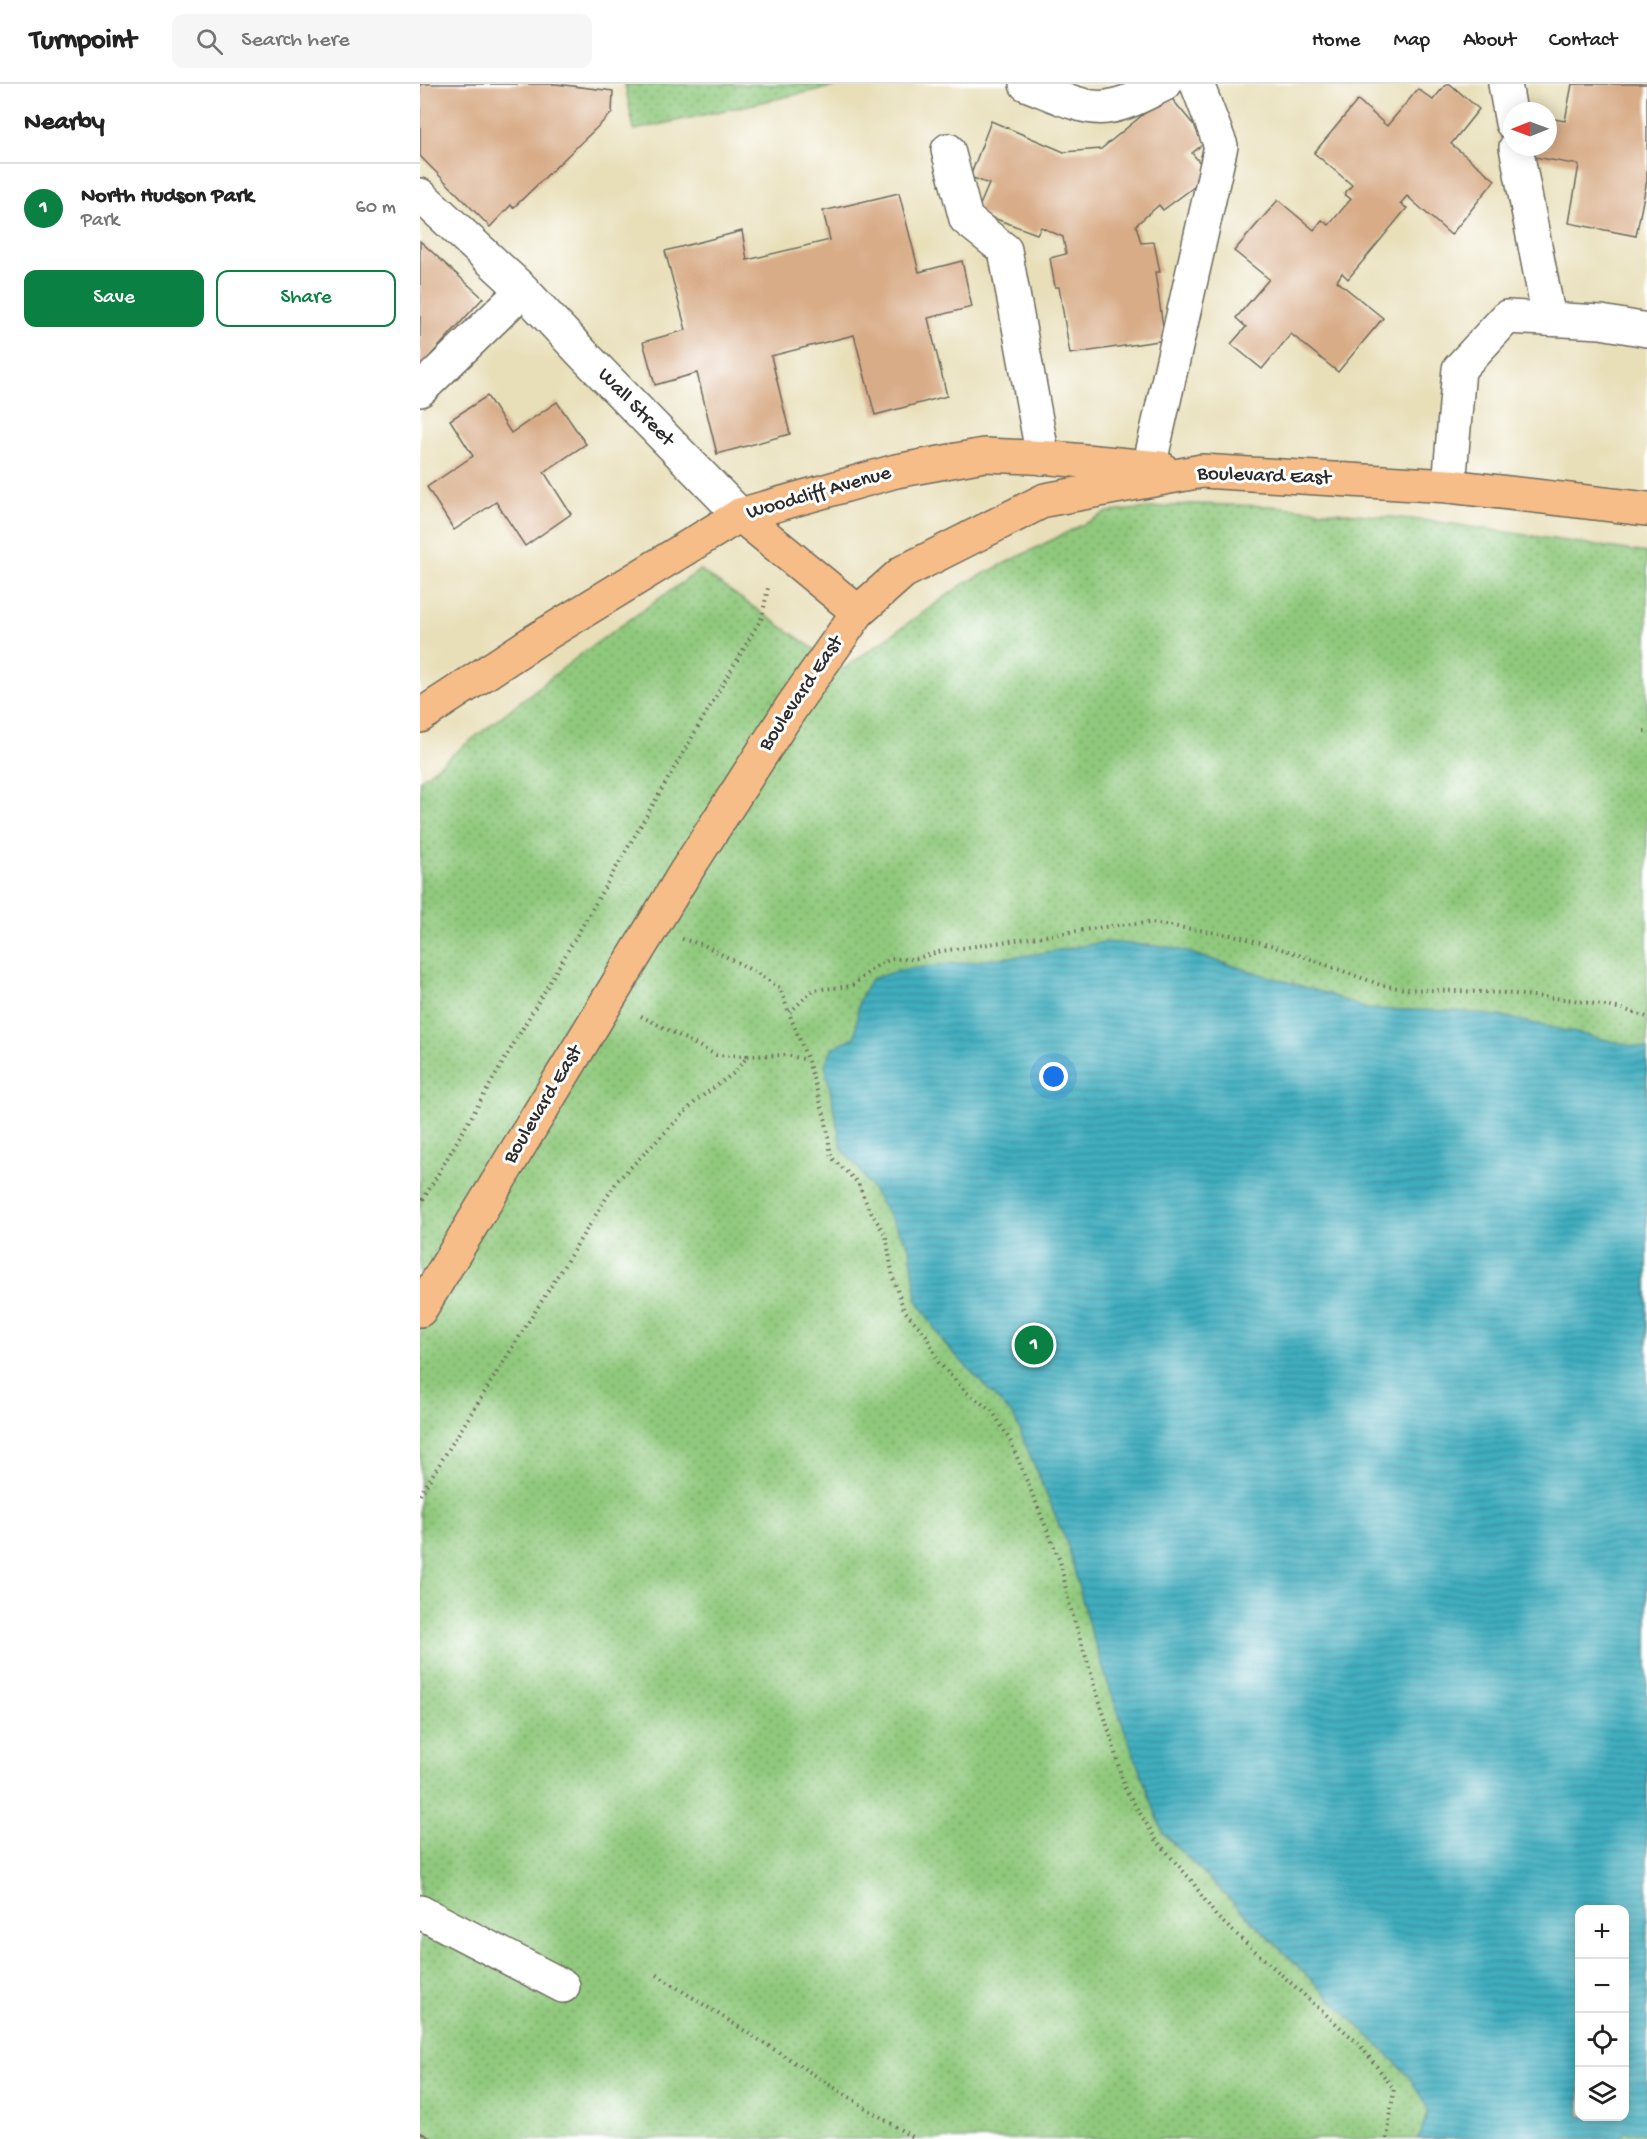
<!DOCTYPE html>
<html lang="en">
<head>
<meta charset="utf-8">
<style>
  body { margin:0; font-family:"Gochi Hand",sans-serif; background:#f6f6f6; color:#222 }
  .controls { position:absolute; right:18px; bottom:18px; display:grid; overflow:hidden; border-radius:12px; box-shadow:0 3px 15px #0003 }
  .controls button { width:54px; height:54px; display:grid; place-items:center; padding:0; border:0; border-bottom:2px solid #e0e0e0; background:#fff; color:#222; font:30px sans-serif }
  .compass { position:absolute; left:1083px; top:18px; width:54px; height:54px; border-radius:50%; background:#fff; box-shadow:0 3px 15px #0003; rotate:269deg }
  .you { position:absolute; left:634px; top:993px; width:21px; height:21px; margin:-15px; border:4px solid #fff; border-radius:50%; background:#1a73e8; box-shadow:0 0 0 9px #1a73e833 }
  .badge { display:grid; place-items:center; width:39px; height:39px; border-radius:50%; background:#0b8043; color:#fff; font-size:20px; font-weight:700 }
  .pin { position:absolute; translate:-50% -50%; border:3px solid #fff; box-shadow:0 2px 6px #0006 }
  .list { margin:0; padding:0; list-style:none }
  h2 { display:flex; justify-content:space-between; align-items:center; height:78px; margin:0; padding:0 24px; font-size:26px }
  h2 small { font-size:20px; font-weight:400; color:#767676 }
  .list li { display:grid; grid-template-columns:39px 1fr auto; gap:18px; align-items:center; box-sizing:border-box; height:90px; padding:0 24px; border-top:2px solid #e0e0e0 }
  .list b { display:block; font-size:22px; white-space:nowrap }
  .list p { margin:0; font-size:20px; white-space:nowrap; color:#767676 }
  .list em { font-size:20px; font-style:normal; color:#767676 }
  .actions { display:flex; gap:12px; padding:18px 24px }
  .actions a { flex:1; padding:14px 0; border:2px solid #0b8043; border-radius:12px; text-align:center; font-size:21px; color:#0b8043 }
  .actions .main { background:#0b8043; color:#fff }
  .icon { flex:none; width:33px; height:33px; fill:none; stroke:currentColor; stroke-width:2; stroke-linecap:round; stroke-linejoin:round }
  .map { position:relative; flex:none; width:1227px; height:2055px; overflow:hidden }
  header { display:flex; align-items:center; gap:36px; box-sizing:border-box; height:84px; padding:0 30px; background:#fff; border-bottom:2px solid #e0e0e0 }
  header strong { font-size:28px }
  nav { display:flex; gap:33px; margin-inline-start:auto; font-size:21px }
  .search { width:420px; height:54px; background:#f6f6f6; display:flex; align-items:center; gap:15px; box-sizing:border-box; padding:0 21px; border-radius:12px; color:#767676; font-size:22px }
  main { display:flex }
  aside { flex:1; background:#fff }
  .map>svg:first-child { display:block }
  .park { fill:url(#park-dots); stroke:#5e7a54; stroke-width:1.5; fill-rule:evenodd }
  .water { fill:url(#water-rules); stroke:#366c75; stroke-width:1.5; fill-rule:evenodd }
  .building { fill:#d8ac87 }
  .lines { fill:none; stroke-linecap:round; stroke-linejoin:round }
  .minor-casing { stroke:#6d6a5d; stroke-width:36 }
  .major-casing { stroke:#6d6a5d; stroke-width:36 }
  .path { stroke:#6d6a5d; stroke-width:4; stroke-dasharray:1.5 4.5; stroke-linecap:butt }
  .minor { stroke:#fff; stroke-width:33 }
  .major { stroke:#f7bd88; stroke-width:33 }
  .labels { text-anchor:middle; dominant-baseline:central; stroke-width:6; stroke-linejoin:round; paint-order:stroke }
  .street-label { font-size:21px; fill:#2b2b2b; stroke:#fff }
</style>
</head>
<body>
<header>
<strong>Turnpoint</strong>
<div class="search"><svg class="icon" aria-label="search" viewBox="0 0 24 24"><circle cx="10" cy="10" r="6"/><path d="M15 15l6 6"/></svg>Search here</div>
<nav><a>Home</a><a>Map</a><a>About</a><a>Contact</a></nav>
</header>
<main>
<aside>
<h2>Nearby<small></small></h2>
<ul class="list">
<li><span class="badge">1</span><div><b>North Hudson Park</b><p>Park</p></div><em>60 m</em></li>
</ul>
<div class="actions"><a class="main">Save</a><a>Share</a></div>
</aside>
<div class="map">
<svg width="1227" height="2055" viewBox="0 0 1227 2055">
  <defs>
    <pattern id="park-dots" width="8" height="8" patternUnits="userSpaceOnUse" patternTransform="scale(1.5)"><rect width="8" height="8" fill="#90c97d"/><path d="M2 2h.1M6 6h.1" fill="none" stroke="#76a367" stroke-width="1.8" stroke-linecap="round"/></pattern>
    <pattern id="water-rules" width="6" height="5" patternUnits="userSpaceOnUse" patternTransform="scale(1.5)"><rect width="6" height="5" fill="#41aebf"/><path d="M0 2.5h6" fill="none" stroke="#378e9b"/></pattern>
  </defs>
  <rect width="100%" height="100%" fill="#fff"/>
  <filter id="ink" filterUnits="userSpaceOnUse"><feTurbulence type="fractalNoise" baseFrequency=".0167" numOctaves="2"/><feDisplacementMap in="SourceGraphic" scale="12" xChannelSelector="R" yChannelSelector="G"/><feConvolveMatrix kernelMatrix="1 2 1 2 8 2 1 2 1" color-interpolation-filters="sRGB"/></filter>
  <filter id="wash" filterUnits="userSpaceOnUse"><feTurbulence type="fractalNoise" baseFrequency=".008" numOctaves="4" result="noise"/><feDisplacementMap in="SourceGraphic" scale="24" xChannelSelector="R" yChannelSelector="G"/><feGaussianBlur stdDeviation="1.35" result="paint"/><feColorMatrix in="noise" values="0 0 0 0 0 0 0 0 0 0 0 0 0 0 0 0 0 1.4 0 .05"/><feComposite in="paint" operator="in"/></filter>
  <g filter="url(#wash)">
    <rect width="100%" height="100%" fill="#e8dfb9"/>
    <!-- park -->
    <g class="park">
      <path d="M205,0H425L214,46Z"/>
      <path d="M770,420L851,422L1011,437L1227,469V2055H0V696L165,567L280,486L423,585L545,499L688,428ZM1160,1826H1204V2032H1160Z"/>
    </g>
    <!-- water -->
    <path class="water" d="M684,858L750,863L908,910L946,925L1035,927L1081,932L1227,965V2050L1205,2047L1201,2055H997L1001,2050L1008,2025L989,1992L743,1749L695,1620L669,1542L648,1462L594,1333L524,1259L497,1216L490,1164L439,1085L422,1065L405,980L413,963L435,953L439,917L451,895L480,886L616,870ZM1160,1826H1204V2032H1160Z"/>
    <g id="blocks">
      <!-- building -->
      <g class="building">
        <path d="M0,0H136L193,7L192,29L93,124L91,121L70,143L0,72Z"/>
        <path d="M1026,0H1030L1059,25L1031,60L1075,96L1031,151L987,112L980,120L987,124L928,195L922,189L917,197L963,234L918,288L871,250L842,285L811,260L826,243L816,234L849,195L814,167L858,116L894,146L902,136L909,141L931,115L924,110L932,101L894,69L938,16L967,42L998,5L1013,16Z"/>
        <path d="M1152,0H1227V96L1216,152L1149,139L1159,81L1115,73L1117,63H1128V34L1145,37Z"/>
        <path d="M748,10L787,57L772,69L790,91L743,126L739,121L716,141L721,159L734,158L740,188H735L745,256L650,270L639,203H635L630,174L646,170L643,153L621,143L617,150L557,128L569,100L550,93L571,37L644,68L681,65Z"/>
        <path d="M479,109L499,188L542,177L552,223L508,234L527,312L455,331L434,251L351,272L370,350L297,370L277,289L235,301L223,258L266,246L245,167L322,147L327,176L410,156L403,127Z"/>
        <path d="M0,157L63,214L0,283Z"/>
        <path d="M67,312L91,349L137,318L166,360L124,388L151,430L105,462L76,418L34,446L7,403L53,372L30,336Z"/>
        <path d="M0,2048L12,2055H0Z"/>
      </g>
    </g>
  </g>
  <g filter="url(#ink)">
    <use href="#blocks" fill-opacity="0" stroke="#6d6a5d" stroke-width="1.5"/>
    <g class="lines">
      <defs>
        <g id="minor">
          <path d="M606,0C628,8 664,27 687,23C708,20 726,9 745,0"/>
          <path d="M1085,0L1092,39"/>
          <path d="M1096,63L1129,235"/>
          <path d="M528,66L546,135L585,166L623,374"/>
          <path d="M0,111L103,206L163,270L320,431"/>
          <path d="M0,306L103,206"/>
          <path d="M729,383L801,62L777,0"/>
          <path d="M1029,402L1039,285L1087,233L1181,238L1227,246"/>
          <path d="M0,1828L143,1902"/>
        </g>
        <g id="major">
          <path d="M320,431L438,528"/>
          <path d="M0,632L116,556L320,431L476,387L564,371L632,374L741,384"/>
          <path d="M0,1226L263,792L373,621L438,528L483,488L625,416L782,387L1029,402L1227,425"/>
        </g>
      </defs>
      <!-- minor casing -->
      <use href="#minor" class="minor-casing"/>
      <!-- major casing -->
      <use href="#major" class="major-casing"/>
      <!-- path -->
      <g class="path">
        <path d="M1224,647H1227"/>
        <path d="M262,855L284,861L337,889L360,904L369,929"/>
        <path d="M221,932L296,971L327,972"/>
        <path d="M0,1121L342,533L348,504"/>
        <path d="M0,1411L197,1097L277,1016L314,989L328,972L367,971L387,976"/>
        <path d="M237,1891L495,2055"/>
        <path d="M967,2055L974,2005L940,1961L796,1832L771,1796L737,1757L704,1703L692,1657L649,1519L640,1477L590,1356L572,1327L546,1308L519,1279L506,1251L484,1226L473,1194L466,1152L448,1123L438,1099L411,1073L406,1037L388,977L369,929L393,906L432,902L453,884L471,875H494L522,867L698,841L731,839L818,852L871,868L961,901L984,905L1084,909L1153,916L1203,925L1227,933"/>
      </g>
      <!-- minor -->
      <use href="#minor" class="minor"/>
      <!-- major -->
      <use href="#major" class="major"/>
    </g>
  </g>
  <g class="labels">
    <!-- street labels -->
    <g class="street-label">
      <text transform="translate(215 324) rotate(46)">Wall Street</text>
      <text transform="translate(844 393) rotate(2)">Boulevard East</text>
      <text transform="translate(399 410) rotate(-16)">Woodcliff Avenue</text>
      <text transform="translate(382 610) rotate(-56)">Boulevard East</text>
      <text transform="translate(124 1021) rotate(-59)">Boulevard East</text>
    </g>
  </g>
</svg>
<div class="controls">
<button>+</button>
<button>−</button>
<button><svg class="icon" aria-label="locate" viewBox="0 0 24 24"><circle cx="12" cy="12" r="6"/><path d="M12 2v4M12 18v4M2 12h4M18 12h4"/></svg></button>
<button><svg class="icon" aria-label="layers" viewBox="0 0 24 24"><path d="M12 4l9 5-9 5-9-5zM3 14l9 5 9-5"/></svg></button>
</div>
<svg class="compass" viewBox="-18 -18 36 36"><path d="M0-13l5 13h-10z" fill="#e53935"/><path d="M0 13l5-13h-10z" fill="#767676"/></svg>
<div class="you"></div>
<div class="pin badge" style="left:614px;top:1261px">1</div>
</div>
</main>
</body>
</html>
